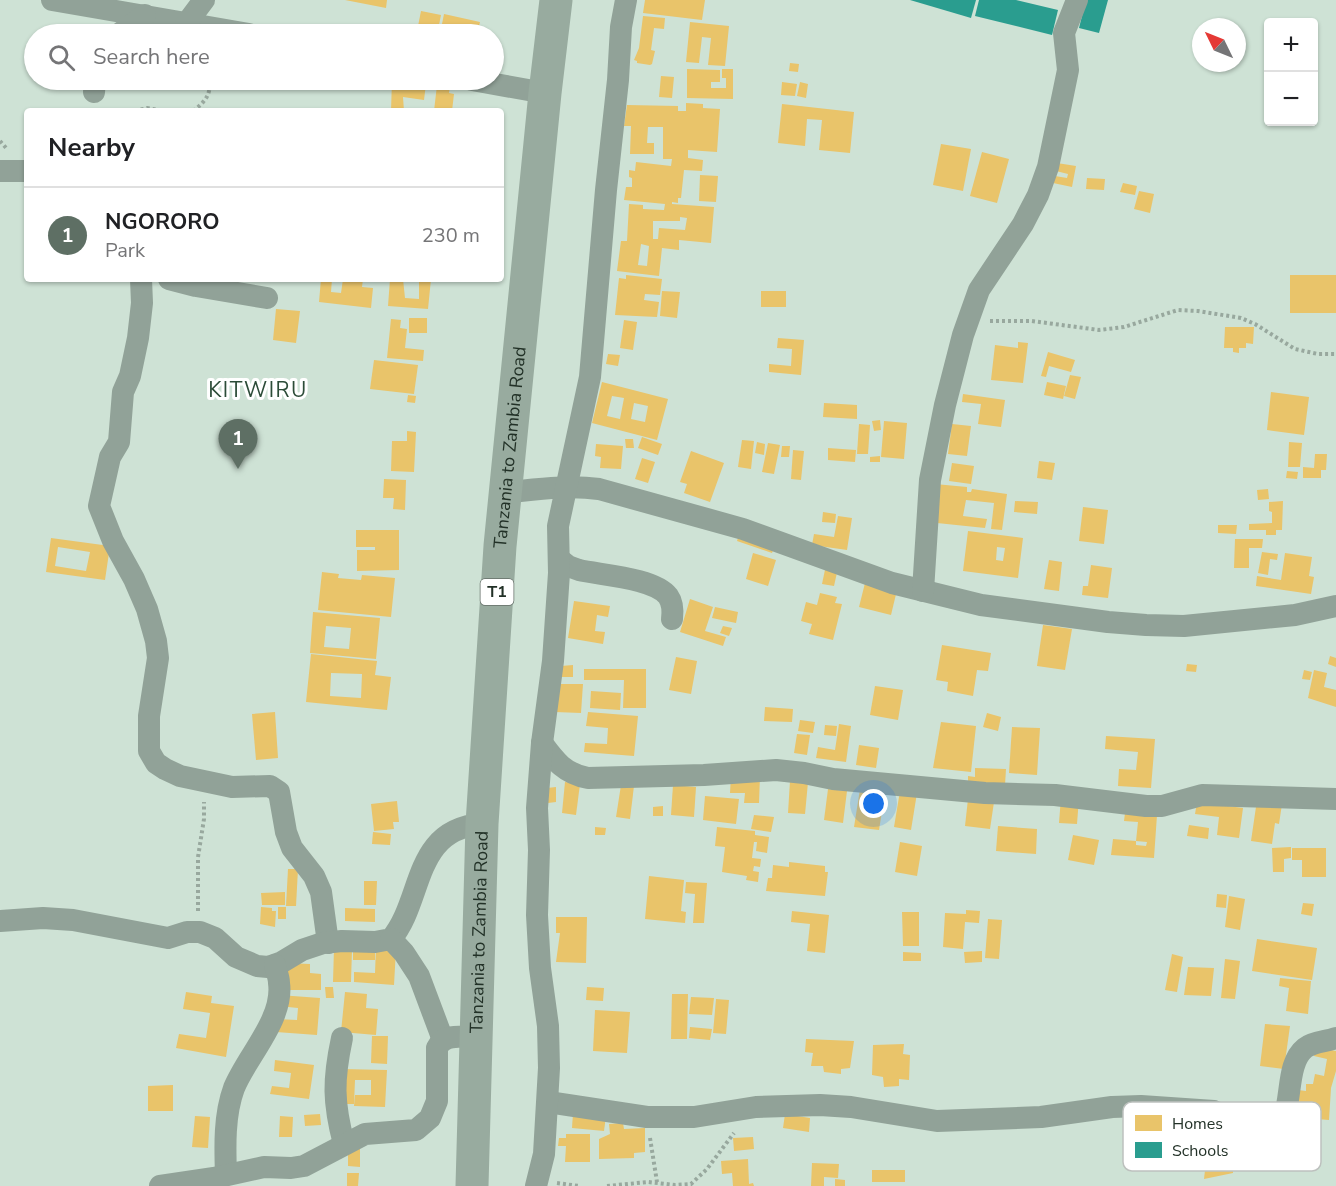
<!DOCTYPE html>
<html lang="en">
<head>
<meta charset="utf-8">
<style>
  body { margin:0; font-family:"Nunito Sans",sans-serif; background:#f6f6f6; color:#202124 }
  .controls { position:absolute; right:18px; top:18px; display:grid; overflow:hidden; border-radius:6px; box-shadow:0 2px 4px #0004 }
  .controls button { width:54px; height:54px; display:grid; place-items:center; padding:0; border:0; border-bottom:2px solid #e0e0e0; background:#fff; color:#202124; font:30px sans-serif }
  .compass { position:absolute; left:1192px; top:18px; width:54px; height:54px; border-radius:50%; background:#fff; box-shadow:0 2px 4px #0004; rotate:313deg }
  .you { position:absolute; left:874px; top:804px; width:21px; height:21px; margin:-15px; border:4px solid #fff; border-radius:50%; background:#1a73e8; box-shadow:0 0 0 9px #1a73e833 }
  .badge { display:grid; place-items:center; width:39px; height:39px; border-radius:50%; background:#5e6f64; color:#fff; font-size:20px; font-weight:700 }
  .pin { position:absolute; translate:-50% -50px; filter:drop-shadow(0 2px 3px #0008) }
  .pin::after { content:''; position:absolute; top:32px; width:21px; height:18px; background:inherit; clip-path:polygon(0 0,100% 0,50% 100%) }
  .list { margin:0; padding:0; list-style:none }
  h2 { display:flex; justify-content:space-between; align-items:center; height:78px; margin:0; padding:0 24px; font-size:26px }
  h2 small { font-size:20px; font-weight:400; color:#757577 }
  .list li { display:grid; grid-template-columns:39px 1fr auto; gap:18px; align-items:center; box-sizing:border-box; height:96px; padding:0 24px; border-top:2px solid #e0e0e0 }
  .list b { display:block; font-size:22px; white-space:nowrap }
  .list p { margin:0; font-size:20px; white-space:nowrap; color:#757577 }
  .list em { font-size:20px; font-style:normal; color:#757577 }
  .icon { flex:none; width:33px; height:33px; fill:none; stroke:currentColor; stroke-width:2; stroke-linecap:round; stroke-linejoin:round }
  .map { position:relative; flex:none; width:1336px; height:1186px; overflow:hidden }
  .search { position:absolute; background:#fff; box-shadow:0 2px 4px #0004; left:24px; top:24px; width:480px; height:66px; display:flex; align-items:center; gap:15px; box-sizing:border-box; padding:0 21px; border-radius:33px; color:#757577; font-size:22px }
  .panel { position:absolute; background:#fff; box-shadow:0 2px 4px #0004; left:24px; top:108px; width:480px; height:174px; border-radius:6px }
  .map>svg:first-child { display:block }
  .homes { fill:#e9c46a; fill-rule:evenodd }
  .schools { fill:#2a9d8f }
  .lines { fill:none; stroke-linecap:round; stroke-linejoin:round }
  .path { stroke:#98a89e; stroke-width:4; stroke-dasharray:3 3; stroke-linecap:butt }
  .minor { stroke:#91a298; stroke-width:22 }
  .highway { stroke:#98ab9f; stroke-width:33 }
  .labels { text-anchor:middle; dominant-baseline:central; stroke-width:6; stroke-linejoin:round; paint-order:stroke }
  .shield { fill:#fff; stroke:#646f68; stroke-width:1.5 }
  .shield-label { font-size:16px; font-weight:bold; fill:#223127 }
  .street-label { font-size:18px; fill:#223127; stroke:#fff }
  .quarter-label { font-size:21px; letter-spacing:1.5px; fill:#2c4c38; stroke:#fff }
  .key { fill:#fff; stroke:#bdc1be; stroke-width:1.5 }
  .key-label { font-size:16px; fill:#223127 }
</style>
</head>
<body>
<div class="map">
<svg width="1336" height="1186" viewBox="0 0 1336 1186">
  <rect width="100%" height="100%" fill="#cee2d5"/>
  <!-- homes -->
  <g class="homes">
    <path d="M345,0H387L386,8Z"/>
    <path d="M645,0H705L702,20L643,13Z"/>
    <path d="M421,11L441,15L438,30L418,26Z"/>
    <path d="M444,14L480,22L477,34H440Z"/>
    <path d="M643,16L665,18L664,29L654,28L651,50L655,51L652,64L650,65L637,63V61L634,60L639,48Z"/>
    <path d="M690,22L729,26L725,66L708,65L711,38L702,37L699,63L686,62Z"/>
    <path d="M790,63L799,64L798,72L789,71Z"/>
    <path d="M687,69L720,70V82H711V88H726V78H722V69H733V99L687,98Z"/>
    <path d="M661,76L674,77L672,98L659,97Z"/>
    <path d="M392,80L426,84L424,100L403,97L404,111H391Z"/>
    <path d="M782,82L797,84L795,96L781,95Z"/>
    <path d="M800,82L808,84L806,98L797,96Z"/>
    <path d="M437,85L450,86L449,93L454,94L452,111H434Z"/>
    <path d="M686,103L703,104V108L720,109L717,152L688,150V158L703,160L702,171L684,170L681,198H678V203L672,202V204L714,207L711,243L679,240V250L662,248L659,276L617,271L621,241H627L629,204L643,205V209L664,210L665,204L624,200L626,187H632V178L629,177V170L635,171L636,162L671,166L672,159H663V127H648L647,143H654V154H630L631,126H624L627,105L678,106V111H686ZM680,217L687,218L685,230L659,228L658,239H653V221H680ZM641,244L649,246L647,266L638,265Z"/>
    <path d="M782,104L854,112L850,153L819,150L822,120L807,119L805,146L778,143Z"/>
    <path d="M941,144L971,149L963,191L933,185Z"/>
    <path d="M982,152L1009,159L997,203L970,196Z"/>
    <path d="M1057,163L1076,166L1072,187L1053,183L1055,176L1067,178L1068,174L1056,171Z"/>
    <path d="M700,175L718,176L716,202L699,201Z"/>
    <path d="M1087,178L1105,179L1104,190L1086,189Z"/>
    <path d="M1123,183L1137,186L1135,195L1120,192Z"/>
    <path d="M1139,191L1154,194L1150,213L1134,209Z"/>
    <path d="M626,275L662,279L660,295L645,294L644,300L659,302L657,317L615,315L619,278L626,279Z"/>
    <rect x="1290" y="275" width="46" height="38"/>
    <path d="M321,279H332L331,292L341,293L343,279H363L362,287L373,288L371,308L319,302Z"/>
    <path d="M390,279H403L405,298L419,299V279H431L428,309L388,306Z"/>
    <path d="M662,291L680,292L677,318L660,316Z"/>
    <rect x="761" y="291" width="25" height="16"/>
    <path d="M276,309L300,311L296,343L273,340Z"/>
    <rect x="409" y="318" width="18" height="15"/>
    <path d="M391,319L401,320L400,328L407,329L405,348L424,350L423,361L387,358Z"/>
    <path d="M624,320L637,322L633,350L620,348Z"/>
    <path d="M1225,327H1254L1253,344L1246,343V348H1239V353L1233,352V348H1224Z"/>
    <path d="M778,338L804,340L801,375L769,372V364L791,366L792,349L777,348Z"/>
    <path d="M1018,342L1028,343L1023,383L991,380L995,345L1018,348Z"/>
    <path d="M1048,352L1075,360L1071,372L1049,366L1046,377L1041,376Z"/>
    <path d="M608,354L620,355L618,366L606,364Z"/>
    <path d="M374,360L418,365L414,394L370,389Z"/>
    <path d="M1070,375L1081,377L1075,399L1064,396Z"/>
    <path d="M602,382L668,399L657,440L592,423ZM612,396L624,398L620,419L607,416ZM634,403L648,406L645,422L631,419Z"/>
    <path d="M1047,382L1066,386L1063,399L1044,395Z"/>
    <path d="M1271,392L1309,397L1304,435L1267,430Z"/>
    <path d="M963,394L1005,400L1001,427L978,424L981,404L962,402Z"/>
    <path d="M408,395L416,396L415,403L407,402Z"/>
    <path d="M824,403L857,405V419L823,417Z"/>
    <path d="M880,420L881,430L874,431L872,421Z"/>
    <path d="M884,421L907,423L904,459L881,457Z"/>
    <path d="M859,424L870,425L868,454H857Z"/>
    <path d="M952,424L971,426L967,456L948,454Z"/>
    <path d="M407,431L416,432L414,472L391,471L392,441H407Z"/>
    <path d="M642,437L662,444L658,455L638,448Z"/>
    <path d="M625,439H633L634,448H626Z"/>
    <path d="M742,440L754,441L751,469L738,467Z"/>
    <path d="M757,442L765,444L764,455L755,453Z"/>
    <path d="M1289,442L1302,443L1300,467H1288Z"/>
    <path d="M768,443L780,445L774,474L762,472Z"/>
    <path d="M596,444L623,446L621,469L600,468L601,457L595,456Z"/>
    <path d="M782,446H790L789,457H781Z"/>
    <path d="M828,448L856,450L855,462L828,460Z"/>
    <path d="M793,450L804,451L801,480L791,479Z"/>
    <path d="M691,451L724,463L710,502L684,493L687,484L680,482Z"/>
    <path d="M1315,454H1327L1326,470H1321V478H1303V467L1314,468Z"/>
    <path d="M880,456V462H870V457Z"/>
    <path d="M642,458L655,462L648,483L635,479Z"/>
    <path d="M1039,461L1055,463L1052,480L1037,478Z"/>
    <path d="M952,463L974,466L971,484L949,481Z"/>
    <path d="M1287,471L1298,472L1297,479L1286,478Z"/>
    <path d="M384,479L406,480L405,510L393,509L394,498H383Z"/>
    <path d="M935,484L967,487V492H971L972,489L1007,494L1002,530L991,529L994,503L966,500L963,516L987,519L985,528L937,523Z"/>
    <path d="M1268,489L1269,499L1258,500L1257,490Z"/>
    <path d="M1015,501L1038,502L1037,514L1014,512Z"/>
    <path d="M1283,501L1282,530H1276V535H1266V530H1249V524L1272,523V512L1269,511V502Z"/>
    <path d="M1083,507L1108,510L1104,544L1079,541Z"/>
    <path d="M823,512L836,514L835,523L822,522Z"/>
    <path d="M838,516L852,518L847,550L812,545L814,534L834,537Z"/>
    <path d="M1218,525H1237L1236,534L1218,533Z"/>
    <path d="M356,530H399V570L357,571V550H375V547H356Z"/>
    <path d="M740,531L776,542L772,553L737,541Z"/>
    <path d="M968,531L1023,538L1018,578L963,571ZM997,547L1005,548L1003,561L996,560Z"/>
    <path d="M51,538L110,546L105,580L46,572ZM58,547L90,552L86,571L55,566Z"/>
    <path d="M1235,539H1263L1262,548H1249V568H1234Z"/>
    <path d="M1262,552L1278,554L1277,560L1270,559L1268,575L1258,573Z"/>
    <path d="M753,553L776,560L768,586L746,579Z"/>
    <path d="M1285,553L1312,557L1309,576L1314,577L1311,594L1256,586L1257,576L1281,580Z"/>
    <path d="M1049,560L1062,562L1059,591L1044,589Z"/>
    <path d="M826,565L838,568L834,586L822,584Z"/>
    <path d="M1091,565L1112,568L1108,598L1082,595L1083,586H1088Z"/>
    <path d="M322,572L339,574L338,578L361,580L362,575L395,578L391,617L318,610Z"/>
    <path d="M865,583L897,590L891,615L859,607Z"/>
    <path d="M820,593L837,597L835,603L842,604L833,640L809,634L812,624L801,621L806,602L817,605Z"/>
    <path d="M690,599L713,607L705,631L726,637L723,646L680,632Z"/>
    <path d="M574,601L610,606L608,617L597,615L595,631L605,632L603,644L568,638Z"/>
    <path d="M715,607L738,612L736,623L712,618Z"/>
    <path d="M313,612L380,618L376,659L310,653ZM326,626L351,628L349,649L324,647Z"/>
    <path d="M1043,625L1072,629L1065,670L1037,666Z"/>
    <path d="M723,626L732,628L729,636L720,633Z"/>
    <path d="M942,645L991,653L988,671L977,670L973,696L947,691L948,682L936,680Z"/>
    <path d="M311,654L377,661L375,675L391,677L387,710L306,702ZM331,673L362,674L361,698L330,696Z"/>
    <path d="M1330,656L1336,658V667L1328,664Z"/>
    <path d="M676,657L697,661L691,694L669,690Z"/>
    <path d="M1187,664L1197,665L1196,672L1186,671Z"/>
    <path d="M573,665V677H561V666Z"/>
    <path d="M584,669H646V708H623L624,680H584Z"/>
    <path d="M1304,670L1312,672L1310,680L1302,679Z"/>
    <path d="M1314,670L1327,673L1324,687L1336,690V707L1308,698Z"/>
    <path d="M555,684H583L581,713L555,712Z"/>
    <path d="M875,686L903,690L898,720L870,715Z"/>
    <path d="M591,691L621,693L620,710L590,708Z"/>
    <path d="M765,707L793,709L792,722L764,721Z"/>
    <path d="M275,712L278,758L256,760L252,714Z"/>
    <path d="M588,712L638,716L634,756L584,752L585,743L607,744L608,728L586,726Z"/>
    <path d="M987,713L1001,717L998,731L983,727Z"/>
    <path d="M800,720L815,722L813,733L798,731Z"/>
    <path d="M941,722L976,726L971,772L933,768Z"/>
    <path d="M839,724L851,726L846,762L816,758L818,747L835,750Z"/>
    <path d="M825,725L837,726L836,736L824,735Z"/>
    <path d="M1012,727L1040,728L1037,775L1009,773Z"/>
    <path d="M797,734L810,735L807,755L794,753Z"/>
    <path d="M1106,736L1155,739L1151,788L1118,786L1119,769L1136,770L1138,752L1105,749Z"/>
    <path d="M859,745L879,748L876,768L856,765Z"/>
    <path d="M975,768L1006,769L1005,785L968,784V776L975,777Z"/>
    <path d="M731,775L760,776L759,803H744L745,793H730Z"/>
    <path d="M790,781L808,782L805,814L788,813Z"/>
    <path d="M565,782L580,784L576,815L562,813Z"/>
    <path d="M621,785L634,786L630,819L616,817Z"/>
    <path d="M673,785L696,787L694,817L671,815Z"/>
    <path d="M556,787V802L548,803L547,788Z"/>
    <path d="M828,789L847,791L843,823L824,820Z"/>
    <path d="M860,789L885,793L879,830L854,827Z"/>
    <path d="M900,791L917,793L911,830L894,827Z"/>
    <path d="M705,796L739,799L736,824L703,820Z"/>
    <path d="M1061,797L1079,798L1077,824L1059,823Z"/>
    <path d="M968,799L994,802L990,829L965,826Z"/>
    <path d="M1257,800L1282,804L1279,824L1275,823L1272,844L1251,841Z"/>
    <path d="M397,801L399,822H393L394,829L374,831L371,804Z"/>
    <path d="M1197,802L1243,808L1239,838L1217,835L1219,817L1195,814Z"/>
    <path d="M663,806V816H653V807Z"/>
    <path d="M1125,813L1157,815L1154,858L1111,855L1113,839L1136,841V845L1146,846L1147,842L1136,841L1138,822L1124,821Z"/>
    <path d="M754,815L774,817L771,832L751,829Z"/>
    <path d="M1189,825L1209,828L1208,839L1187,836Z"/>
    <path d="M998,826L1037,829L1036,854L996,851Z"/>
    <path d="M595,827L606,828L605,835H595Z"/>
    <path d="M717,827L755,831V835L769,837L767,853L756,851L757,842H754L752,858L761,859L760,867L754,866L753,871L759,872L758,882L746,880L747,876L722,872L725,847L715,846Z"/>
    <path d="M373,832L391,834L390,845L372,844Z"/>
    <path d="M1073,835L1099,840L1094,865L1068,860Z"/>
    <path d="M900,842L922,846L917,876L895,872Z"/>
    <path d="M1291,847V858L1284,859V872H1273L1272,848Z"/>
    <path d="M1292,848H1326V877H1302V860H1292Z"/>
    <path d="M789,862L825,866V872H828L825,896L766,891L768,878H772L773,865L789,867Z"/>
    <path d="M288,869H298L296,906H286Z"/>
    <path d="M649,876L684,880L681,911L686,912L685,923L645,919Z"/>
    <path d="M364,881H377L376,905H364Z"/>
    <path d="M686,882L707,883L704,923H693L695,894L685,893Z"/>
    <path d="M285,892V905H262L261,893Z"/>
    <path d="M1217,894L1227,895L1226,908L1216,907Z"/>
    <path d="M1229,896L1245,899L1240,930L1225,927Z"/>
    <path d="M1303,903L1314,904L1312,916L1301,914Z"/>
    <path d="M261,907L272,908V911H276L275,927L260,924Z"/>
    <rect x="278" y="907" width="8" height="12"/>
    <path d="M345,908L375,909V922L345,921Z"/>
    <path d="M966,910L980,911L979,923L965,922L963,949L943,947L945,913L966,914Z"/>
    <path d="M792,911L829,915L825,953L807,951L810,924L791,922Z"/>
    <path d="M902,912H919V946H903Z"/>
    <path d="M556,917H587L586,963L556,962L560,933H556Z"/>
    <path d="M988,919L1002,920L999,959L985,958Z"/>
    <path d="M1257,939L1317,948L1312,980L1252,971Z"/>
    <rect x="353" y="947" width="22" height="13"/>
    <path d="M376,947L396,949L394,985L354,982V972L375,973Z"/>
    <path d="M334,948L352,949L351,982H333Z"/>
    <path d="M982,951V962L965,963L964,952Z"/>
    <path d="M903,952L921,953V961H903Z"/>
    <path d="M1172,954L1183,957L1177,992L1165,990Z"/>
    <path d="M1225,959L1240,961L1235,999L1221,998Z"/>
    <path d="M286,963L310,964V973L321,974V990H286Z"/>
    <path d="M1188,967L1214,968L1211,996L1184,995Z"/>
    <path d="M1280,978L1311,981L1308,1014L1286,1011L1289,988L1279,986Z"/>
    <path d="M325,987H333L334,998H326Z"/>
    <path d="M587,987L604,988L603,1001L586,1000Z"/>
    <path d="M186,992L212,996L211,1003L234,1006L226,1057L176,1048L179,1034L206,1038L210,1013L183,1009Z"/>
    <path d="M345,992L367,994L366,1008L378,1009L376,1035L341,1032Z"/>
    <path d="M672,994H688L687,1039H671Z"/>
    <path d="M279,995L320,998L317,1035L276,1032L277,1019L297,1020L298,1008L278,1006Z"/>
    <path d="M691,997L714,998L712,1015L689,1014Z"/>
    <path d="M716,999L729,1000L726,1034L713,1033Z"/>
    <path d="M595,1010L630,1012L627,1053L593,1051Z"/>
    <path d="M1265,1024L1290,1026L1284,1069L1260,1066Z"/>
    <path d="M690,1027L712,1029L710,1040L689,1038Z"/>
    <path d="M372,1036H388L387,1064L371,1063Z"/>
    <path d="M806,1039L854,1041L850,1068L841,1069V1074L824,1072L823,1066H811L813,1053L805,1052Z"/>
    <path d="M904,1044L903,1054L910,1055L909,1080L899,1079V1086L884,1087L883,1077L872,1075L873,1045Z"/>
    <path d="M1316,1047L1336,1051V1071L1331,1088L1329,1120L1304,1118V1109H1296L1298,1090L1306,1091V1084H1313L1315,1074L1324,1076L1327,1059L1314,1056Z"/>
    <path d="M275,1060L314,1065L309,1099L270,1094L272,1086L289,1088L291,1073L274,1071Z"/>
    <path d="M342,1069L387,1070L385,1107L354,1106L355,1095H371V1080H355L354,1104H341Z"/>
    <path d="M173,1085V1111H148V1086Z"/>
    <path d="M573,1113L606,1116L604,1131L572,1128Z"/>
    <path d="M320,1114L321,1125L305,1126L304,1115Z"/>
    <path d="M785,1114L810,1118L809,1132L783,1128Z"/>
    <path d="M195,1116L210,1117L208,1148L192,1147Z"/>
    <path d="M280,1116L293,1117L292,1137H279Z"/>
    <path d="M623,1123L624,1129L645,1128V1152L634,1153V1158L599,1159V1139L610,1134L609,1124Z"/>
    <path d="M566,1134H590V1162H565L566,1146H558L559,1138H566Z"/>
    <path d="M753,1137L754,1149L734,1151L733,1138Z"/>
    <path d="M1232,1139L1233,1173L1204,1179L1208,1144Z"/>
    <path d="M348,1145L360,1146V1167L348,1166Z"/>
    <path d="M748,1159L749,1184L753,1183L754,1186H733L732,1173L722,1174L721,1161Z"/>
    <path d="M812,1163L839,1164L838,1178L824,1177V1186H811Z"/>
    <rect x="872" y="1170" width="33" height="12"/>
    <path d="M347,1173H359L358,1186H347Z"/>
    <path d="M835,1179L845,1180V1186H835Z"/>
  </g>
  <!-- schools -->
  <g class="schools">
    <path d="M910,0H976L971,18Z"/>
    <path d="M979,0H1016L1058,10L1052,35L975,16Z"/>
    <path d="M1086,0H1108L1099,33L1079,28Z"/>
  </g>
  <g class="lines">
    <!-- path -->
    <g class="path">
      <path d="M135,111L147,108L164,111"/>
      <path d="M193,111C204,103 212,94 209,80"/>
      <path d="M0,141L7,149"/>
      <path d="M990,321H1032L1099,330L1124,327L1178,310L1198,311L1241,318L1255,324L1295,349L1318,354H1336"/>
      <path d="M198,911V857L204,819V802"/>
      <path d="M650,1138L657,1182"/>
      <path d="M557,1183L579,1186"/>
      <path d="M607,1186L648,1182L675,1185L691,1184L707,1169L734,1133"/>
    </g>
    <!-- minor -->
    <g class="minor">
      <path d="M52,0L249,34"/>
      <path d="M186,24L204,0"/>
      <path d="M119,34L145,15"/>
      <path d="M472,80L545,93"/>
      <path d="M94,92L95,80"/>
      <path d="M0,171H27"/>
      <path d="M141,279L142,303L138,338L130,376L123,392L119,442L110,457L99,506L113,541L134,579L147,609L156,641L158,658L149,716V751L156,763L165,769L180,776L232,787L270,786L279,792L286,832L292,848L314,876L321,892L328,943"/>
      <path d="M169,279L196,286L267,298"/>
      <path d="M504,493C535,489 568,485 599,489L743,529L892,583L981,605L1108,622L1146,625L1184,626L1295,615L1336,606"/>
      <path d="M559,559L568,566L579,570C601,575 654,578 668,596C673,603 673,611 672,619"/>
      <path d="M923,591L930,480L945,405L963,335L979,290L1023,224L1038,195L1048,167L1068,70L1064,33L1077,0"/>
      <path d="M542,743C555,761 565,774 588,778L704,775L776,770L804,773L833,779L985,793L1055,795L1146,806H1162L1202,795L1336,799"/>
      <path d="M0,921L43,918L73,920L168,938L187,932H200L215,938L236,957L257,966L268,967L282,962L302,950L323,943L342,941L375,942L391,939C424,900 412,829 482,824"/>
      <path d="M391,939L404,953L419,976L443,1040"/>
      <path d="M342,1038C333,1080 333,1102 344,1144"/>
      <path d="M548,1102L647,1117H694L756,1107L820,1105L851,1107L937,1121L1041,1117L1112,1107L1141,1106L1214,1111L1267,1134C1299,1126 1280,1068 1305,1048C1314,1041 1326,1042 1336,1038"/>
      <path d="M226,1175C225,1147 224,1115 234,1088C247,1056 284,1019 279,983C279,977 276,971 275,965"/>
      <path d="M160,1186L214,1178L264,1167L291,1168L304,1166L365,1134L416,1130L430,1118L437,1101V1048C444,1033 462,1037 477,1038"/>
      <path d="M536,1186L544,1154L549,1068L548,1026L540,968L537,915L539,850L537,808L542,743L553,661L559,573L558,526L590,377L606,190L618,80L621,27L626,0"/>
    </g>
    <!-- highway -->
    <path class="highway" id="s1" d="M472,1186L482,824L500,546L545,93L556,0"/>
  </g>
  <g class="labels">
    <!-- shield labels -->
    <rect class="shield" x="480.5" y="579" width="33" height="26" rx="4.5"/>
    <g class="shield-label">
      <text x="497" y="592">T1</text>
    </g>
    <!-- street labels -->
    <g class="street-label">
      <text stroke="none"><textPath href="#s1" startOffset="740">Tanzania to Zambia Road</textPath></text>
      <text stroke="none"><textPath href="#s1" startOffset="254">Tanzania to Zambia Road</textPath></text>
    </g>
    <!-- quarter labels -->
    <g class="quarter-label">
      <text x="258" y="390">KITWIRU</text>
    </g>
  </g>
  <!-- legend -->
  <rect x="1123" y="1102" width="198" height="69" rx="9" class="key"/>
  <rect x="1135" y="1115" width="27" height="16" fill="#e9c46a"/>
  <rect x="1135" y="1142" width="27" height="16" fill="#2a9d8f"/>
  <g class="key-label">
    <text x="1172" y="1129">Homes</text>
    <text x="1172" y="1156">Schools</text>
  </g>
</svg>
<div class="controls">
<button>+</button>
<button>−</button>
</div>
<svg class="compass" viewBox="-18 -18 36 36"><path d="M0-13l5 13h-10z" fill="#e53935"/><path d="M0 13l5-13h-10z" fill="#757577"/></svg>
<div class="you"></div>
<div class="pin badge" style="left:238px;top:469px">1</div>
<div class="search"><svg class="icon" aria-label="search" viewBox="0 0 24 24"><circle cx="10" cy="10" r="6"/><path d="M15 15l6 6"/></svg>Search here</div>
<section class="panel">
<h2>Nearby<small></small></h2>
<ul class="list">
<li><span class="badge">1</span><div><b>NGORORO</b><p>Park</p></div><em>230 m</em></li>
</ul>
</section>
</div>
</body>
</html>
